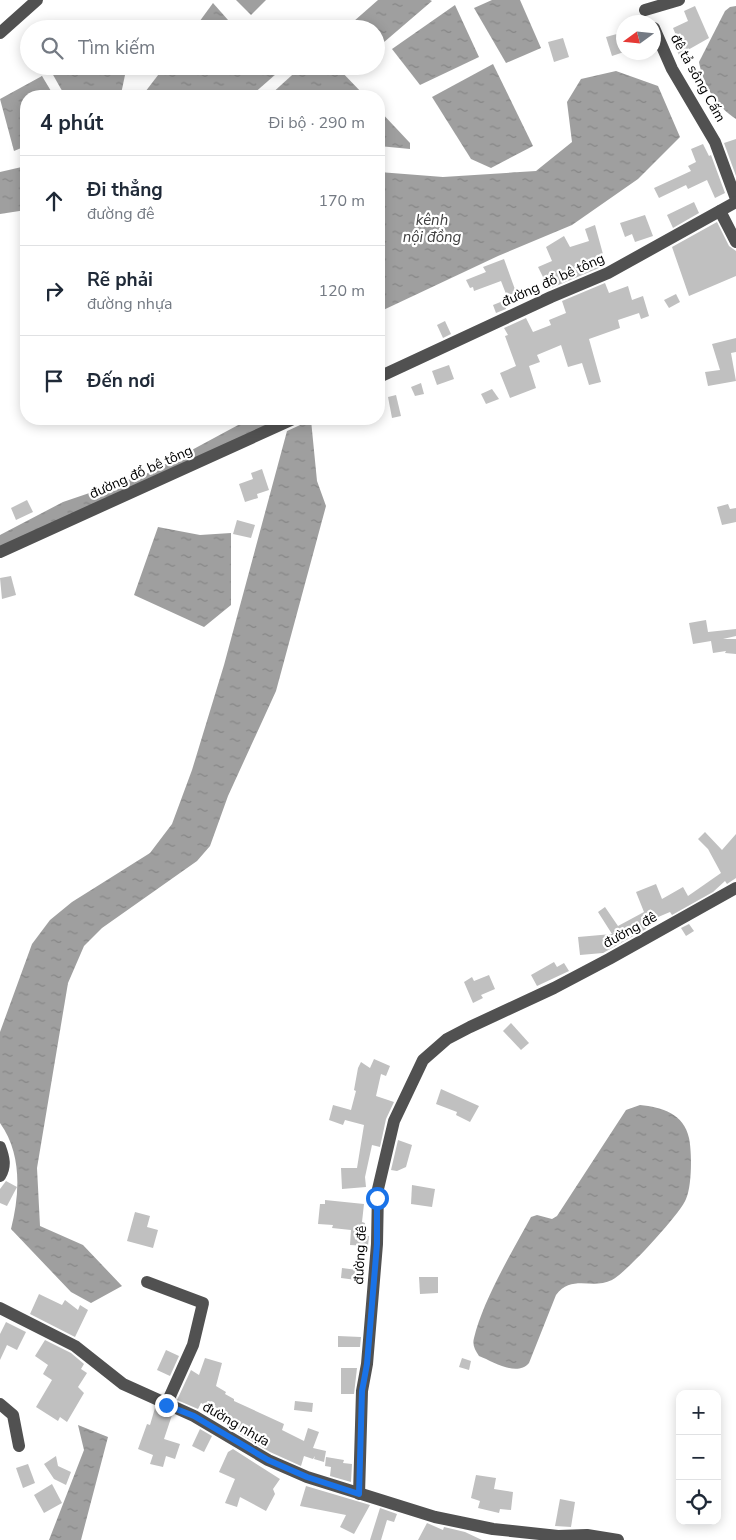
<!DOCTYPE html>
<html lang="vi">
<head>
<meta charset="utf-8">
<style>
  body { margin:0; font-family:"Nunito Sans",sans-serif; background:#f6f6f7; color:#1f2937 }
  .controls { position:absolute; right:15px; bottom:15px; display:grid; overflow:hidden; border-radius:10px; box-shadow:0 2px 12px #0003 }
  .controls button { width:45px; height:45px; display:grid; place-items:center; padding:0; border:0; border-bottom:1px solid #e0e1e3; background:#fff; color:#1f2937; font:25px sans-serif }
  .compass { position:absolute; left:616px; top:15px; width:45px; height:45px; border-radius:50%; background:#fff; box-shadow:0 2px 12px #0003; rotate:255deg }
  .stop { position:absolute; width:15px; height:15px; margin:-11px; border:4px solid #1a73e8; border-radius:50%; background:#fff }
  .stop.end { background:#1a73e8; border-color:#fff; box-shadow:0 1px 5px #0008 }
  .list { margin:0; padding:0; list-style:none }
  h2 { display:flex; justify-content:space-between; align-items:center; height:65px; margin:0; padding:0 20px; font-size:21px }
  h2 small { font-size:16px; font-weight:400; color:#747a83 }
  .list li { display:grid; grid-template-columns:32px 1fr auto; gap:15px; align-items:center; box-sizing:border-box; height:90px; padding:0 20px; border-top:1px solid #e0e1e3 }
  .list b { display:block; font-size:19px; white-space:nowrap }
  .list p { margin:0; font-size:16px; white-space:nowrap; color:#747a83 }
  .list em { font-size:16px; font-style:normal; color:#747a83 }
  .icon { flex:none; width:28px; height:28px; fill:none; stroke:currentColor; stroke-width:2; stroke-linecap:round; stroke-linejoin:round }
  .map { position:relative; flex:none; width:736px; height:1540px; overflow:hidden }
  .search { position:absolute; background:#fff; box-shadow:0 2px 12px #0003; left:20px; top:20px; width:365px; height:55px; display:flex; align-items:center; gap:12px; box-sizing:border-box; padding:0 18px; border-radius:28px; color:#747a83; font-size:19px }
  .panel { position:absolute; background:#fff; box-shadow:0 2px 12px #0003; left:20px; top:90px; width:365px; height:335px; border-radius:20px }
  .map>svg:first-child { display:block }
  .water { fill:url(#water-ripples) }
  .building { fill:#c0c0c0 }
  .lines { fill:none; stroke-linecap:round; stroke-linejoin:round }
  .minor { stroke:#515151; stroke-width:12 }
  .route { stroke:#1a73e8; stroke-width:6 }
  .labels { text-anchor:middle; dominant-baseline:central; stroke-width:4.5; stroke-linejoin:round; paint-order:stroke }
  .street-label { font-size:14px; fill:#000; stroke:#fff }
  .water-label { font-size:15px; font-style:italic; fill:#404040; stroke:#fff }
</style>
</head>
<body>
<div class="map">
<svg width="736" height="1540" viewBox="0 0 736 1540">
  <defs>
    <pattern id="water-ripples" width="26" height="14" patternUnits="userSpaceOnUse" patternTransform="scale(1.25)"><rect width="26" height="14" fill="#9f9f9f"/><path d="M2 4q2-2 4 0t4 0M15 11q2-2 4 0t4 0" fill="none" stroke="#878787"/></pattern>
  </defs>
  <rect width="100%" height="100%" fill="#fff"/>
  <!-- water -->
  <g class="water">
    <path d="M236,0H266L251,15Z"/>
    <path d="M378,0H430L432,1L376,49V29H345Z"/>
    <path d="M492,0H520L541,48L506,63L474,8Z"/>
    <path d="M213,3L236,29H194Z"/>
    <path d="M455,5L479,57L420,85L392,49Z"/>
    <path d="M736,6V119C716,106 703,85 699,62L725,11L730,7Z"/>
    <path d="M493,64L533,146L491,168L471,159L432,97Z"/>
    <path d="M48,66H121L125,75L121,94L117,96H65Z"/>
    <path d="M165,66H269L276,74L251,96H142Z"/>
    <path d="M302,66H336L365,96H269Z"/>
    <path d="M616,71L658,86L680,137L638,179L572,225L498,256L379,312V172L443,177L536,171L572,142L567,102L581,79Z"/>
    <path d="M42,76L54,96H26V146L14,151L0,99Z"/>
    <path d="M379,110L410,143V149L379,146Z"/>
    <path d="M26,166V210L0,214V172Z"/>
    <path d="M243,419H285L0,548V535L63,502L151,472L240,424Z"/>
    <path d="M311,420L317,481L326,506L276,691L228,796L210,846L197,861L102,928L84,946L68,983L37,1168L40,1226L83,1245L122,1286L91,1303L71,1292L11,1229C20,1193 22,1154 0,1123V1032L32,944L50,920L72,902L150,853L172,824L192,770L224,665L287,431Z"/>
    <path d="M158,527L200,535L231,533V605L204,627L134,595Z"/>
    <path d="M640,1105C662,1107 684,1114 689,1138C692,1152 692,1186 686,1199C681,1213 626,1273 612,1280C592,1290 572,1274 556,1295L529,1363C517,1377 494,1362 479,1356C475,1350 472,1345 474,1338C483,1300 512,1252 531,1217L537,1215L552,1219L557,1216L626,1110Z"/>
    <path d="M78,1425L108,1437L81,1540H49L84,1450Z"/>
  </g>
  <!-- building -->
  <g class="building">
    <path d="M695,6L709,38L679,55L673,42L678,40L673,28L688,21L684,11Z"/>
    <path d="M624,32V52L612,56L606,37Z"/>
    <path d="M563,38L569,57L554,62L548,42Z"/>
    <path d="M736,139V176L724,143Z"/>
    <path d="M703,144L709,156L711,155L725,193L715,198L707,180L688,189L686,185L659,198L654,188L691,171L688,166L696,162L691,149Z"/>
    <path d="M694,202L699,213L673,228L667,215Z"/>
    <path d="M645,215L653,236L635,242L632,234L625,237L620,223Z"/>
    <path d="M717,222L729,246L736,251V276L689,296L672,247Z"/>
    <path d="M595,225L606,265L549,289L538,267L552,261L546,247L564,236L570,247L589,241L585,229Z"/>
    <path d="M504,259L517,295L508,299L501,281L474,291L473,287L470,288L466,280L486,272L483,267Z"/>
    <path d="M605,283L609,293L628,286L632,300L643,296L649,316L641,319L639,313L618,320L620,328L589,339L601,382L589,385L582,363L568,367L561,345L537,355L540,362L529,366L536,388L510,398L500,373L516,366L505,336L508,335L504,328L526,318L533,332L551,325L549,320L566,313L562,301Z"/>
    <path d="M676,294L680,302L669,308L664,300Z"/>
    <path d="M503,301L506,309L496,313L493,305Z"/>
    <path d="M445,321L451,334L443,338L437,325Z"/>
    <path d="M736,338V352L731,353L736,381L708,386L705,372L720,370L712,344Z"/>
    <path d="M449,365L454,379L437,385L432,371Z"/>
    <path d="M421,383L424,394L415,396L411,387Z"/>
    <path d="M492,389L499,399L486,404L481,394Z"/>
    <path d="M396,395L401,416L392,418L388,397Z"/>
    <path d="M262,469L269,490L257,494L258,498L245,502L239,484L253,479L251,473Z"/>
    <path d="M27,500L33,512L16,520L11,508Z"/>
    <path d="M728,504L730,509L736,508V522L722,525L717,507Z"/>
    <path d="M237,520L255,525L251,538L233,534Z"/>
    <path d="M11,576L16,595L2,599L0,578Z"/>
    <path d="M706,620L708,632L736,629V636L723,639H736V654L725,653L726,651L713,653L711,641L693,644L689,623Z"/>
    <path d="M705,832L722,850L736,834V878L727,884L725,881L713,892L672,915L670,912L644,923L646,929L603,953L580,955L578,937L612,934L598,912L605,907L618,926L644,912L636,892L656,884L662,899L683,887L688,896L721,873L708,849L698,839Z"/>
    <path d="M689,924L694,931L686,936L681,928Z"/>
    <path d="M554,962L557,967L564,963L569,971L537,986L531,975Z"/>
    <path d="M489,975L495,989L481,995L483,998L473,1003L464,982L472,977L474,981Z"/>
    <path d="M511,1023L529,1043L521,1050L503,1031Z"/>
    <path d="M374,1059L390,1066L386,1076L381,1074L376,1096L394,1102L386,1119L380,1147L372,1145L365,1177L366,1187L342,1189L341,1168H357L364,1125L345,1120L343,1125L329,1120L333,1105L351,1110L356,1091L354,1090L358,1068L361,1062L370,1068Z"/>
    <path d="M441,1089L479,1106L470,1122L456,1115L457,1112L436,1104Z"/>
    <path d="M398,1140L412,1145L406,1167L397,1171L391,1170Z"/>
    <path d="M6,1181L17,1187L7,1206L0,1203V1189Z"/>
    <path d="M412,1185L435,1189L432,1207L411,1204Z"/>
    <path d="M325,1200L364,1204L362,1222L365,1223L363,1236H369L368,1246L350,1245L351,1230L332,1228L333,1225L318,1224L320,1204H325Z"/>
    <path d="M135,1212L150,1216L147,1227L158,1230L153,1248L127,1241Z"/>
    <path d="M342,1268L365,1271L364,1281L341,1278Z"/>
    <path d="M419,1277H438V1293L420,1294Z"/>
    <path d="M39,1294L62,1305L65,1300L78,1310L80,1305L88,1310L75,1337L30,1314Z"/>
    <path d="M6,1322L26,1332L17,1350L7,1345L0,1360V1334Z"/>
    <path d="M338,1336L361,1337L360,1347H338Z"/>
    <path d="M45,1340L71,1353L84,1364L81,1369L87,1373L78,1387L84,1393L67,1422L60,1417L58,1421L36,1407L52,1380L43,1374L48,1365L35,1356Z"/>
    <path d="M166,1350L179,1356L170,1376L157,1370Z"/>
    <path d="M205,1358L222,1363L216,1386L226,1392L225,1394L234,1399V1401L284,1424L282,1430L304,1441L308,1428L319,1432L313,1448L326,1451L324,1462L314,1459L315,1456L313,1459L304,1456L301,1466L270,1452L238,1433L239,1429L223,1422L226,1415L201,1403L198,1409L177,1400L191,1370L199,1375Z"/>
    <path d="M462,1358L471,1361L469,1370L459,1367Z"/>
    <path d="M341,1368H357L354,1394H341Z"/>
    <path d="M295,1401L313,1403L312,1412L294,1410Z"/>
    <path d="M155,1408L172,1415L164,1439L180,1444L175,1459L166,1456L163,1467L150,1464L153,1455L138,1449L147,1424L150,1425Z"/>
    <path d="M200,1429L212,1436L204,1452L192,1446Z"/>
    <path d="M233,1449L280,1479L273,1489L275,1494L266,1511L240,1497L237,1507L225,1503L235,1479L219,1472L228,1452Z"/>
    <path d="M56,1456L58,1466L71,1472L66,1485L54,1479L44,1464Z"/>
    <path d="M326,1457L344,1460L343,1463L352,1464L351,1482L330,1476L331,1467L325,1466Z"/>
    <path d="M28,1464L35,1483L23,1488L16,1468Z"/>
    <path d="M476,1475L496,1478L494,1489L513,1492L511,1510L500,1509L499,1513L478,1508L480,1501L471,1498Z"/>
    <path d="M52,1484L62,1503L44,1513L34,1495Z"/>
    <path d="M306,1486L370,1505L354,1534L340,1527L346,1515L300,1506Z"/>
    <path d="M560,1499L575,1502L571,1527L555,1526Z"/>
    <path d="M380,1508L397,1514L394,1522L387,1520L381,1540H370Z"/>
    <path d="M427,1523L443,1530L444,1527L465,1532L482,1540H418Z"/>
  </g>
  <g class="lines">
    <!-- minor -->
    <g class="minor">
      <path d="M645,10L679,0"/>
      <path d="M654,28L672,69L715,142L736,199"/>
      <path d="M0,33L37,0"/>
      <path d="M720,211L736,242"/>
      <path d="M379,377L551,297L608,273L736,202"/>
      <path d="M0,552L293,419"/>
      <path d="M0,1147C4,1158 6,1166 0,1176"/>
      <path d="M147,1282L203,1303L193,1345L166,1405"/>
      <path d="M0,1308L75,1346L123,1384L194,1416L268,1460L307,1477L435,1517L493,1529L558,1536L587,1535L618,1540"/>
      <path d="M0,1404L13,1415L19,1446"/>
      <path d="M359,1494L362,1391L367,1364L377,1244L378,1189L394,1121L423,1060L447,1039L470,1027L554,988L609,959L736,888"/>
    </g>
  </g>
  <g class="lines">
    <!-- route -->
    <path class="route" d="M166,1405L194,1416L268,1460L307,1477L359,1494L362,1391L367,1364L377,1244V1198"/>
  </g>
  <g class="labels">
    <!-- street labels -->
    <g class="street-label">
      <text transform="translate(698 78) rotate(61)">đê tả sông Cấm</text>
      <text transform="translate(553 280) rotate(-24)">đường đổ bê tông</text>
      <text transform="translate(141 472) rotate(-24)">đường đổ bê tông</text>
      <text transform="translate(630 930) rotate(-29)">đường đê</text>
      <text transform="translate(360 1255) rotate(-87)">đường đê</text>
      <text transform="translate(236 1424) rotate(30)">đường nhựa</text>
    </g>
    <!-- water labels -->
    <g class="water-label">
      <text x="432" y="220">kênh<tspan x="432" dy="17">nội đồng</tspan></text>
    </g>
  </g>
</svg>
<div class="controls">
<button>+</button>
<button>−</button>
<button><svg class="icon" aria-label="locate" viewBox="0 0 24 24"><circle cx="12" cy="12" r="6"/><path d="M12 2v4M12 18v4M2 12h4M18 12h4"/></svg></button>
</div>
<svg class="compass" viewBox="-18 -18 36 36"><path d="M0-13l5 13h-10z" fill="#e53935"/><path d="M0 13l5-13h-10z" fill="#747a83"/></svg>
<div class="stop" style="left:377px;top:1198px"></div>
<div class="stop end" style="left:166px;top:1405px"></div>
<div class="search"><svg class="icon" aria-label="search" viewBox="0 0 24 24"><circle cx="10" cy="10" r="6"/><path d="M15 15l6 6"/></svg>Tìm kiếm</div>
<section class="panel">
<h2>4 phút<small>Đi bộ · 290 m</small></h2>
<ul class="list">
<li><svg class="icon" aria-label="ahead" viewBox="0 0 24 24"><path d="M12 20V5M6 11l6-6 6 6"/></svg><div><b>Đi thẳng</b><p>đường đê</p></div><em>170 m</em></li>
<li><svg class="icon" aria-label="right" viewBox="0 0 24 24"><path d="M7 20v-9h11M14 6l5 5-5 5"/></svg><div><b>Rẽ phải</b><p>đường nhựa</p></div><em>120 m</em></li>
<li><svg class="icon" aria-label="arrive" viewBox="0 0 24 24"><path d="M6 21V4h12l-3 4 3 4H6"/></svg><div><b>Đến nơi</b></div></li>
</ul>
</section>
</div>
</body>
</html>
